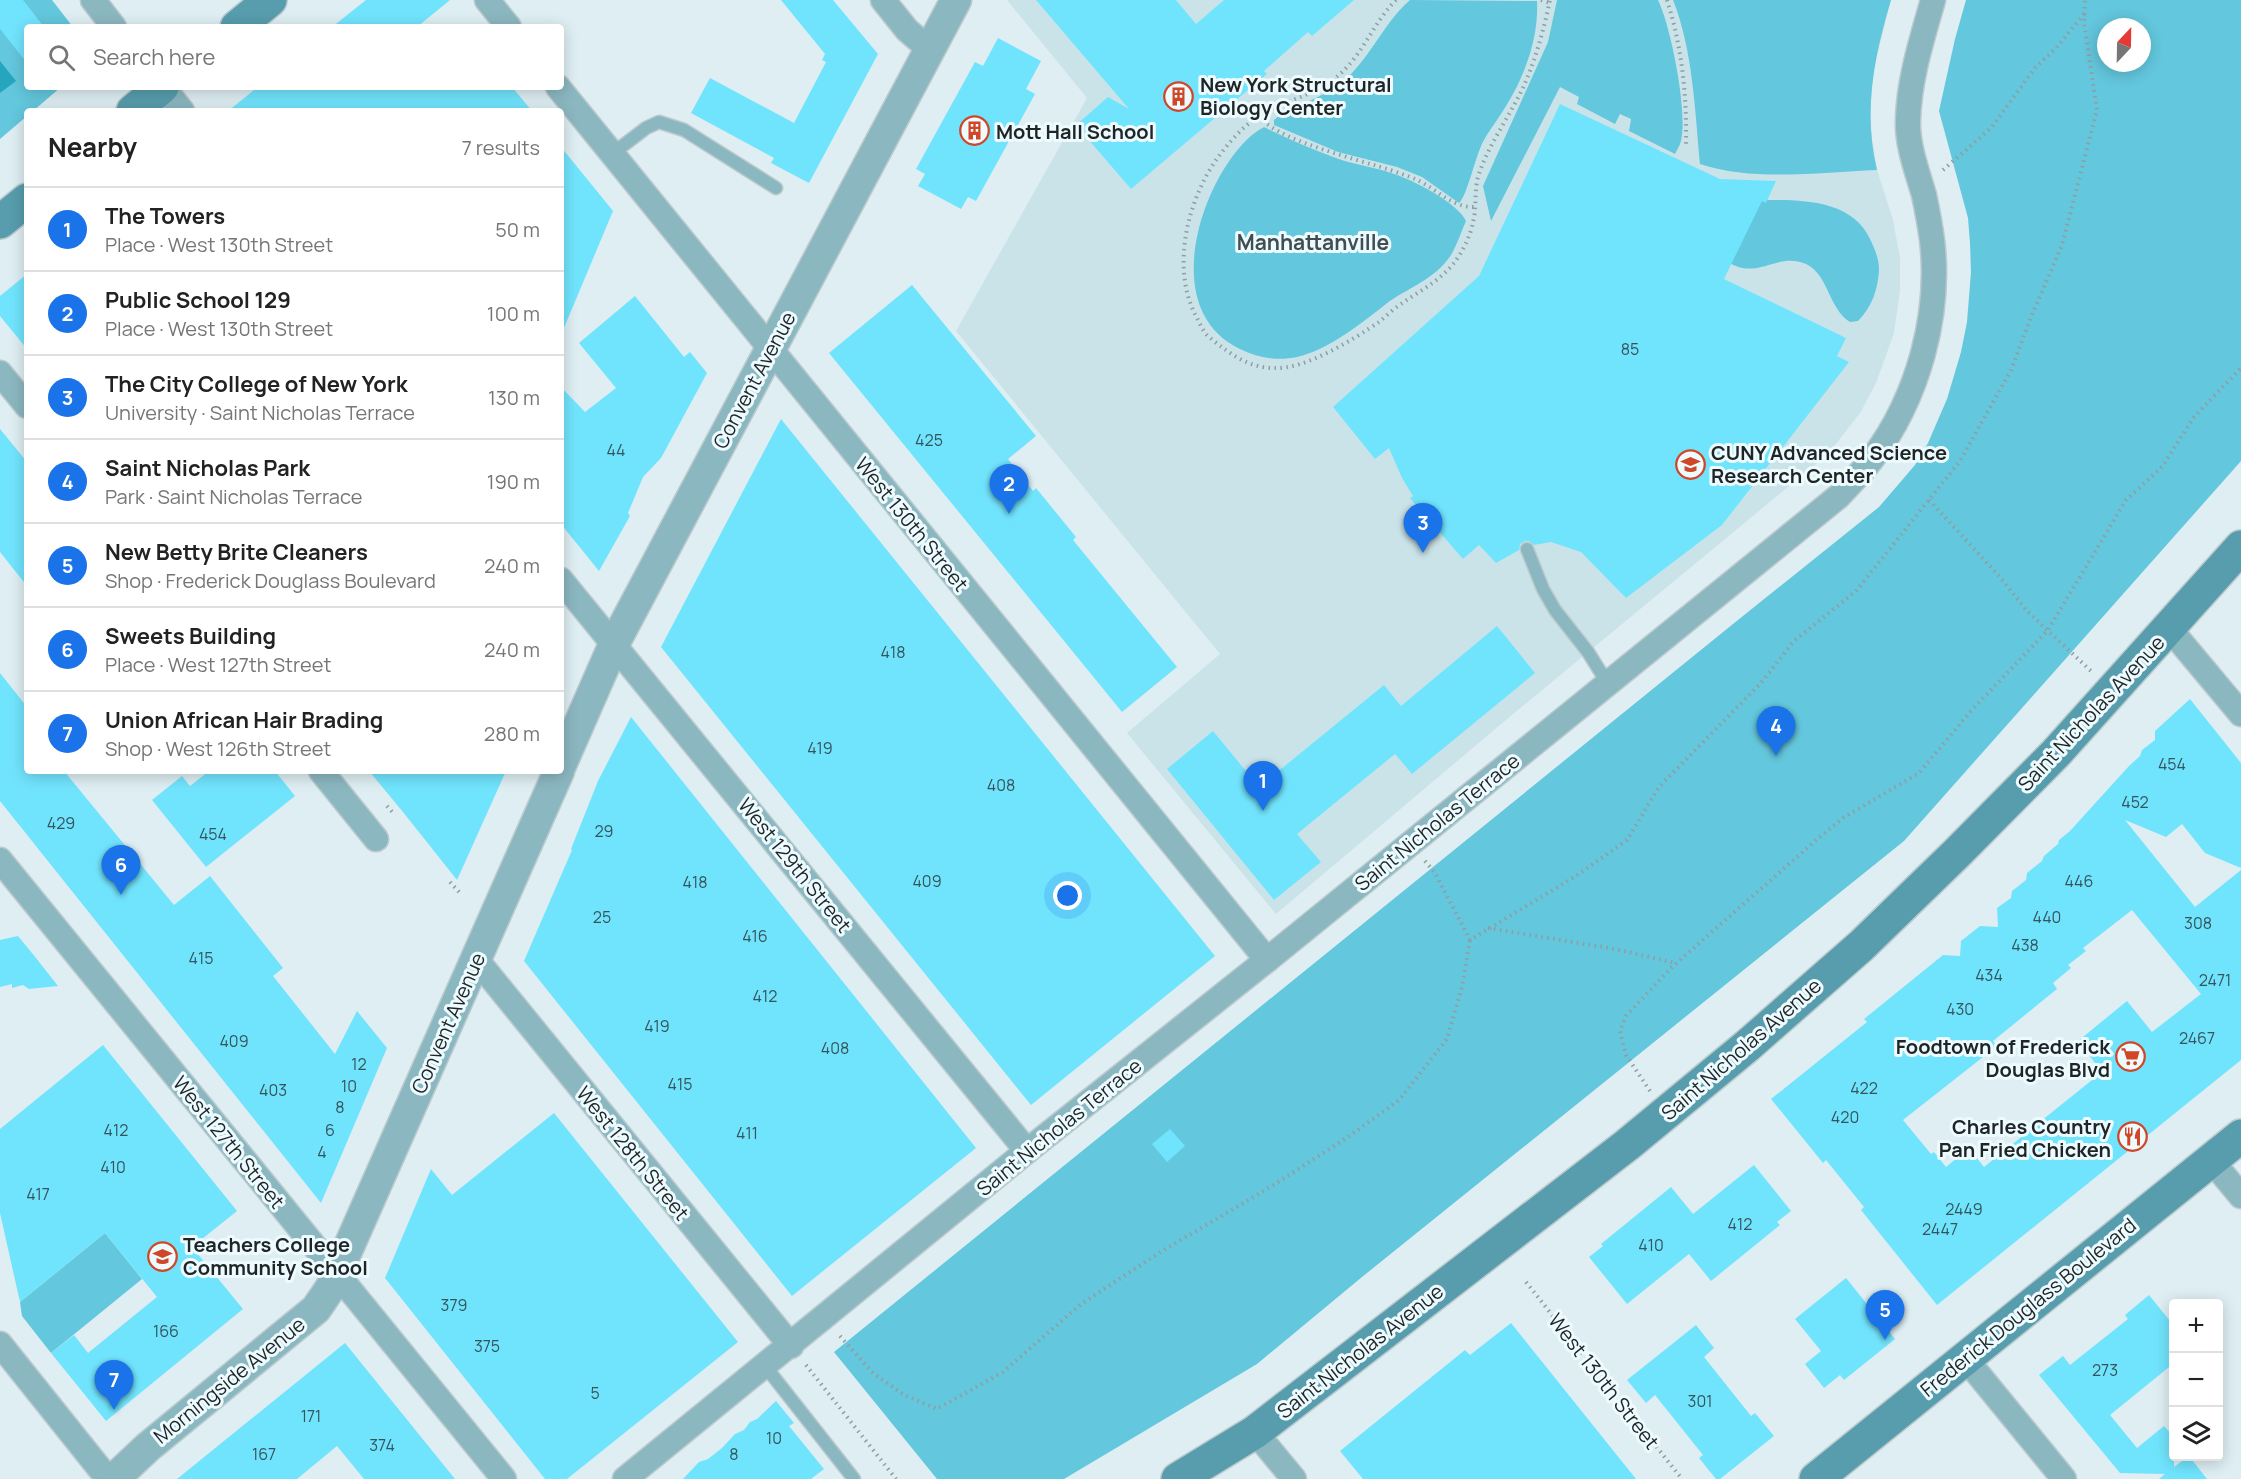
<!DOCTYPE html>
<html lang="en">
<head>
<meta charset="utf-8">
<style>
  body { margin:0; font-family:Manrope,sans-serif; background:#f6f6f6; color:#222 }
  .controls { position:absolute; right:18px; bottom:18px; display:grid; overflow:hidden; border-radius:6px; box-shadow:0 3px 15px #0003 }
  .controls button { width:54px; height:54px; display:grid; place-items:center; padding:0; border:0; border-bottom:2px solid #e0e0e0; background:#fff; color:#222; font:30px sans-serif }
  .compass { position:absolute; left:2097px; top:18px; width:54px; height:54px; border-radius:50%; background:#fff; box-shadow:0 3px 15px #0003; rotate:22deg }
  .you { position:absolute; left:1068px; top:896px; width:21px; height:21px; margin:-15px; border:4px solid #fff; border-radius:50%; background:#1a73e8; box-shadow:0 0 0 9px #1a73e833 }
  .badge { display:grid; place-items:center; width:39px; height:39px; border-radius:50%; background:#1a73e8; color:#fff; font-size:20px; font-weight:700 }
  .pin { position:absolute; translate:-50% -50px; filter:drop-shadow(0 2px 3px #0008) }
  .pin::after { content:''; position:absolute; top:32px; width:21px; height:18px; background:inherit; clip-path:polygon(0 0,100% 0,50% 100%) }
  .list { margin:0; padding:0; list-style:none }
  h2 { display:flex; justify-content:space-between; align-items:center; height:78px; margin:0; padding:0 24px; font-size:26px }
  h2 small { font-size:20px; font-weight:400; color:#767676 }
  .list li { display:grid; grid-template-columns:39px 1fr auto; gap:18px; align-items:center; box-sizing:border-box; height:84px; padding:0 24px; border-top:2px solid #e0e0e0 }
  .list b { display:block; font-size:22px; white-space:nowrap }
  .list p { margin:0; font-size:20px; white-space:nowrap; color:#767676 }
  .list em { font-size:20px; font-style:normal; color:#767676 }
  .icon { flex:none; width:33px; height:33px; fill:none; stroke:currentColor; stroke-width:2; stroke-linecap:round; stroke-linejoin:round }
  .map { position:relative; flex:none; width:2241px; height:1479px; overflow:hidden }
  .search { position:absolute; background:#fff; box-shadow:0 3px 15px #0003; left:24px; top:24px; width:540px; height:66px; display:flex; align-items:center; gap:15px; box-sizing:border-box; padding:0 21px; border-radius:6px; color:#767676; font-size:22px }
  .panel { position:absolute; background:#fff; box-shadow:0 3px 15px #0003; left:24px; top:108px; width:540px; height:666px; border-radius:6px }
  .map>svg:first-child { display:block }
  .built { fill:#cae3e9 }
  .green { fill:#63c7dd; fill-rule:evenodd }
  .water { fill:#26a6be }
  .building { fill:#71e4fd; fill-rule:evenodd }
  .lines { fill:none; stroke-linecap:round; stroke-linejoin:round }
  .service-casing { stroke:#bccacd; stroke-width:15 }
  .minor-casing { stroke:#bccacd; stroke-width:27 }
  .tertiary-casing { stroke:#bccacd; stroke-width:33 }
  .secondary-casing { stroke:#bccacd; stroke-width:36 }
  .path { stroke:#919da0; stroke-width:4; stroke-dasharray:1.5 4.5; stroke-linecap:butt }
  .service { stroke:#8bb7c1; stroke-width:12 }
  .minor { stroke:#8bb7c1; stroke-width:24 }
  .tertiary { stroke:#8bb7c1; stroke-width:30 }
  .secondary { stroke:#579dad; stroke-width:33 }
  .labels { text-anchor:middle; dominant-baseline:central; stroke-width:6; stroke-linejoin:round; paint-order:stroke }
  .number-label { font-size:16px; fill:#34555c }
  .poi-label { font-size:20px; font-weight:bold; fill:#1f2527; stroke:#edfbfe; text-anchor:start }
  .street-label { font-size:20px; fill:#1f2527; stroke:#edfbfe }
  .neighbourhood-label { font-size:21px; font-weight:bold; fill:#414e51; stroke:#edfbfe }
</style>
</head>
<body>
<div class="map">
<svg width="2241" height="1479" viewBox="0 0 2241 1479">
  <rect width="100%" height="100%" fill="#deeef2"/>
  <!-- built -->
  <path class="built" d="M1007,0H1891L1871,80L1870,125L1877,170L1893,220L1900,258V290L1894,333L1876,383L1860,413L1828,454L1513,714L1276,914L1127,733L1220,654L956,331L1087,98Z"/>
  <!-- green -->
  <g class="green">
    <path d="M0,0H52L73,27H27V87H61L33,111H27V116L0,139Z"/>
    <path d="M1410,0L1537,1C1539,42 1522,83 1499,117C1494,125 1488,132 1484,140C1476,153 1467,197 1459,203L1422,177L1397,167L1338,152L1274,125V120L1280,115C1305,102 1332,94 1352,73C1374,50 1386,21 1410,0Z"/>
    <path d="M1557,0H1658C1671,27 1688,112 1681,141C1680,145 1677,150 1675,154L1629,131L1631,119L1620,114L1615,124L1577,104L1579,97L1560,87L1491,221L1483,186L1548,42Z"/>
    <path d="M1673,0H1891C1874,57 1863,111 1877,170C1822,172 1753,182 1700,164C1695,111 1693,50 1673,0Z"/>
    <path d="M1966,0H2241V461L1904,841L1362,1277L1257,1364L1064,1479H937L834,1352L1733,624L1879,507L1915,465L1928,443L1947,399L1961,352L1967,322L1971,272L1970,243L1968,218L1939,111L1955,39ZM2106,27H2142V63H2106Z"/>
    <path d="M1264,127C1288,139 1312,149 1336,158C1355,165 1375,167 1394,174C1413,180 1458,203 1466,221C1461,232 1457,245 1451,255C1436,279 1407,288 1386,304C1362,323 1328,350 1297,357C1277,361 1258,358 1240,349C1171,316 1191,222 1224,169C1234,153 1247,136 1264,127Z"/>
    <path d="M1759,200C1798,200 1851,198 1870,239C1875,249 1879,259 1879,270C1878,289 1872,307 1858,321L1850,322C1828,308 1829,275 1806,264C1776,251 1758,282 1726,261Z"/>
    <path d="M105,1233L142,1279L51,1353L22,1316L20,1302Z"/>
  </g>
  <!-- water -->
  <path class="water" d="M0,61L16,81L0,93Z"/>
  <!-- building -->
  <g class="building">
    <path d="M0,0H23L44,27H27V63L0,29Z"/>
    <path d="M366,0H450L417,27H332Z"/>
    <path d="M781,0H833L878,54L809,183L771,163L774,158L691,113L710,78L794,123L826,62L822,60L825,54Z"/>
    <path d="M1036,0H1176L1196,24L1224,0H1354L1312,36L1308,32L1264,71L1267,74L1131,189L1076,125L1108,97L1129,109Z"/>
    <path d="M998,38L1041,61L1026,89L1035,94L976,201L968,197L961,209L918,186L925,174L916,169L975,62L983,66Z"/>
    <path d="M258,87H512L532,111H228Z"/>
    <path d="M1560,104L1720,179L1776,181L1766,203L1762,201L1724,279L1846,338L1837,356L1849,362L1722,525L1626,598L1581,552L1551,542L1534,545L1529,541H1525L1520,544L1519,550L1496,563L1479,545L1463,559L1410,498L1413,496L1402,478L1389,448L1375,459L1333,407L1479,276Z"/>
    <path d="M561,147L613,211L561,335Z"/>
    <path d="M27,274V349L0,316V296Z"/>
    <path d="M912,285L1036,436L1008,459L1033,491L1036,488L1076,537L1073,540L1177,667L1122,712L829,353Z"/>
    <path d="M635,296L684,357L690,352L707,373L661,458L643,477L628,513L630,516L599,571L561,524V387L585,412L616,388L579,343Z"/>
    <path d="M781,419L1215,956L1031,1105L661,647Z"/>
    <path d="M0,429L27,462V586L0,552Z"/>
    <path d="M1497,626L1535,673L1412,774L1395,754L1297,834L1321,862L1274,900L1167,769L1213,731L1259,787L1384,685L1401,706Z"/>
    <path d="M0,673L27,707V771H64L174,905L210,876L283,968L273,976L335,1054L357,1011L387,1048L321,1203L0,801Z"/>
    <path d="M2190,699L2241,763V868L2205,853L2182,824L2166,837L2125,820L2195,907L2241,870V1060L1937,1305L1861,1210L1864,1207L1826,1160L1823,1163L1771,1099L1867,1022L1864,1019L1943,955L1960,956L1961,941L1980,926L1998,927L1997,908L2011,898L2012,891L2026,880L2027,873L2042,861L2044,856L2058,844L2059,840L2070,831L2129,766L2140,756L2142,750L2155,740V731ZM2132,910L2201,994L2152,1032L2127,1001L2078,1041L2102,1072L1984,1167L1969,1148L1946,1167L1934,1152L1931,1154L1903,1120L1997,1046L1993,1041L2057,989L2053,983L2071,968L2068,965L2086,951L2083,948Z"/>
    <path d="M631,717L976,1148L792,1296L524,961L572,850L571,849L598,781Z"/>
    <path d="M209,771H275L295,796L206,867L152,800L182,776L190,786Z"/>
    <path d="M369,771H506L457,880L403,812Z"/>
    <path d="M18,936L36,958L58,986L29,989L23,985L12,988V984L0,987V940Z"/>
    <path d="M103,1045L237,1211L192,1247L243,1309L106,1421L51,1353L74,1335L88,1353L157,1297L105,1233L20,1302L0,1213V1129Z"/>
    <path d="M554,1113L738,1342L567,1479H545L385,1278L431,1169L452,1195Z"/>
    <path d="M1170,1129L1185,1146L1167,1162L1152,1144Z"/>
    <path d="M1754,1165L1791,1211L1777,1222L1780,1225L1711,1281L1689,1254L1627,1304L1589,1257L1603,1246L1601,1244L1671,1187L1693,1214Z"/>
    <path d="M1846,1278L1895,1339L1844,1380L1840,1375L1824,1388L1805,1364L1821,1351L1795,1319Z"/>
    <path d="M2149,1295L2174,1326V1363L2110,1415L2137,1448L2164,1426L2174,1437V1467L2189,1456L2207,1479H2159L2165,1474L2120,1473L2039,1375L2063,1356L2070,1365L2128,1319L2125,1315Z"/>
    <path d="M1511,1323L1636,1479H1363L1340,1451L1465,1350L1470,1355Z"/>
    <path d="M1696,1325L1714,1348L1704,1357L1751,1416L1755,1413L1774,1436L1720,1479H1716L1699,1458L1703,1455L1655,1395L1646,1403L1627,1380Z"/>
    <path d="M345,1343L455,1479H364L337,1446L297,1479H177Z"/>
    <path d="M776,1401L794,1423L789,1426L824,1469L811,1479H683L699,1462L708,1459L722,1448L735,1434L744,1430L750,1422L757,1419Z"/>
  </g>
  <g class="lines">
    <defs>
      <g id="service">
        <path d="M612,154L646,128L659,122L684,130L776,188"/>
        <path d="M1527,549L1543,589L1555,610L1588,652L1608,684"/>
        <path d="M765,1366L854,1479"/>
      </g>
      <g id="minor">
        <path d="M93,0L114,27"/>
        <path d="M487,0L509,27"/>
        <path d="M883,0L907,30L929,49"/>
        <path d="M163,87L182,111"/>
        <path d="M558,87L1267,960"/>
        <path d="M0,373L27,406"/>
        <path d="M561,580L1027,1151"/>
        <path d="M2169,628L2241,714"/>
        <path d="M321,771L376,839"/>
        <path d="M0,860L504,1479"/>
        <path d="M476,959L791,1346"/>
        <path d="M2211,1160L2241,1196"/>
        <path d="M0,1344L108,1479"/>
        <path d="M1965,1358L2064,1479"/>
        <path d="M1255,1432L1294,1479"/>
        <path d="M625,1479L1027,1151L1267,960L1839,496C1850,484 1862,472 1872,459C1918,398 1941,315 1932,240C1930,225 1927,209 1924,195C1917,171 1907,145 1908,120C1909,79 1922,39 1933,0"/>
      </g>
      <g id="tertiary">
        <path d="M561,765L614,644L956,0"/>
        <path d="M114,1479L148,1447L316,1309L331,1287L559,771"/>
      </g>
      <g id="secondary">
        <path d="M237,27L270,0"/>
        <path d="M133,111L162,87"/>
        <path d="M0,222L27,200"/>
        <path d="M1178,1479L1255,1432L1627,1145L1747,1046L1861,946L1957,853L2056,753L2241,547"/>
        <path d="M1816,1479L2241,1136"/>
      </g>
    </defs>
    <!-- service casing -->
    <use href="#service" class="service-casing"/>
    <!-- minor casing -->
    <use href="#minor" class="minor-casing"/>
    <!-- tertiary casing -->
    <use href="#tertiary" class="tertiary-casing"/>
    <!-- secondary casing -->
    <use href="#secondary" class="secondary-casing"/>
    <!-- path -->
    <g class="path">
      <path d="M1396,0C1372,24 1362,58 1334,79C1315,94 1292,99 1271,109C1249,120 1233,137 1219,156C1187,199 1170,270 1197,318C1200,324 1203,331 1207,335C1212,340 1218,344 1223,348C1238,359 1254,368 1274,368C1305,370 1354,339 1379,322C1384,318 1389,313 1394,309C1415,293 1437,284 1454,263C1462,253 1471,235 1473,222C1477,208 1474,192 1478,177C1487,148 1505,123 1519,96C1534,66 1543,33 1550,0"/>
      <path d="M1541,0L1550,3"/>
      <path d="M1667,0C1682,47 1687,96 1686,145"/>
      <path d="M1259,116C1280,145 1381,163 1417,180C1437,189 1452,208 1475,207"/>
      <path d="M1943,170L1991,128L2035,68L2056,48L2084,14"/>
      <path d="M1929,500L2000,577L2027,611L2091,671"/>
      <path d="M387,806L395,815"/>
      <path d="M1425,861L1435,873L1470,940L1576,876L1627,840L1659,787L1760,684L1794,641L1856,591L1960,461L2011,370L2031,317L2062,245L2097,110L2084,23L2085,0"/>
      <path d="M450,882L459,892"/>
      <path d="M1488,928L1615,949L1675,963"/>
      <path d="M1650,1091L1626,1055L1620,1031L1626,1016L1671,968L1814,842L1843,818L1919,773L1971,711L2048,630L2126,500L2162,467L2194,417L2241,368"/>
      <path d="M1526,1282L1682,1479"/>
      <path d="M840,1336L872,1372L904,1395L937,1409L1003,1372L1081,1304L1159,1253L1272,1186L1351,1135L1399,1100L1447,1039L1462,987L1470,940"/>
      <path d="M806,1365L896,1479"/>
    </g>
    <!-- service -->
    <use href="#service" class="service"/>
    <!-- minor -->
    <use href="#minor" class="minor"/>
    <!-- tertiary -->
    <use href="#tertiary" class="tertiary"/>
    <!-- secondary -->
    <use href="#secondary" class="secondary"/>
  </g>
  <!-- icons -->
  <defs>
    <symbol id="building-ring" viewBox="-11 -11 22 22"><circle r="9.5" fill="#edfbfe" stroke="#d04627" stroke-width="1.5"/><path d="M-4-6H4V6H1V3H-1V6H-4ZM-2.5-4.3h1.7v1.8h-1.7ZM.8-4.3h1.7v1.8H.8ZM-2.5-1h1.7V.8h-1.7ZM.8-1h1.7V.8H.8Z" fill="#d04627"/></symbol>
    <symbol id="university-ring" viewBox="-11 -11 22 22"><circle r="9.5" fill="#edfbfe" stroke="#d04627" stroke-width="1.5"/><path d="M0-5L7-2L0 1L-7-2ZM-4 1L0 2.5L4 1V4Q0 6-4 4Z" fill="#d04627"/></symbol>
    <symbol id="supermarket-ring" viewBox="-11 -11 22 22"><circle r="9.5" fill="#edfbfe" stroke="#d04627" stroke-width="1.5"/><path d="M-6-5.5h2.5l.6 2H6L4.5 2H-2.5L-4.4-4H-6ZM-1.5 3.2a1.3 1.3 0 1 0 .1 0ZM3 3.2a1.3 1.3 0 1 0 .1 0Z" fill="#d04627"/></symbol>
    <symbol id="restaurant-ring" viewBox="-11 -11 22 22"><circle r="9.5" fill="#edfbfe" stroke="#d04627" stroke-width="1.5"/><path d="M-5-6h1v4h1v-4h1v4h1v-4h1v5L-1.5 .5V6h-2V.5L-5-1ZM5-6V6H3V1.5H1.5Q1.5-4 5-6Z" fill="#d04627"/></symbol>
    <symbol id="school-ring" viewBox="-11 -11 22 22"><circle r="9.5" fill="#edfbfe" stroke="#d04627" stroke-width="1.5"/><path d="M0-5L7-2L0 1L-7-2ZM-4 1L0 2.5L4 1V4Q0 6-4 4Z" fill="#d04627"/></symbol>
  </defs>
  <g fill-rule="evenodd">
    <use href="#building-ring" x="1162" y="80" width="33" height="33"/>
    <use href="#building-ring" x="958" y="114" width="33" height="33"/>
    <use href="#university-ring" x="1674" y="448" width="33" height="33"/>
    <use href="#supermarket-ring" x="2114" y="1040" width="33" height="33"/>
    <use href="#restaurant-ring" x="2116" y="1120" width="33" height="33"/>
    <use href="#school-ring" x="146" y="1240" width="33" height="33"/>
  </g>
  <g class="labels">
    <!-- number labels -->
    <g class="number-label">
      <text x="1630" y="349">85</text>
      <text x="929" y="440">425</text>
      <text x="616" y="450">44</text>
      <text x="893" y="652">418</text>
      <text x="820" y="748">419</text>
      <text x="2172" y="764">454</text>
      <text x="1001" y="785">408</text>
      <text x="2135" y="802">452</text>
      <text x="61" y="823">429</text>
      <text x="604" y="831">29</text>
      <text x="213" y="834">454</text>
      <text x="927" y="881">409</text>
      <text x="2079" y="881">446</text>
      <text x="695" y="882">418</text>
      <text x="602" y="917">25</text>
      <text x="2047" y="917">440</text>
      <text x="2198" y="923">308</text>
      <text x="755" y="936">416</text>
      <text x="2025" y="945">438</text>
      <text x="201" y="958">415</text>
      <text x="1989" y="975">434</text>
      <text x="2215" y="980">2471</text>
      <text x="765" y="996">412</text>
      <text x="1960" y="1009">430</text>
      <text x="657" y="1026">419</text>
      <text x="2197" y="1038">2467</text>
      <text x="234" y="1041">409</text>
      <text x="835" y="1048">408</text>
      <text x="359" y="1064">12</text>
      <text x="680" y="1084">415</text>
      <text x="349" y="1086">10</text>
      <text x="1864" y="1088">422</text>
      <text x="273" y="1090">403</text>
      <text x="340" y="1107">8</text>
      <text x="1845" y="1117">420</text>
      <text x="116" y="1130">412</text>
      <text x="330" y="1130">6</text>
      <text x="747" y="1133">411</text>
      <text x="322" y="1152">4</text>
      <text x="113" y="1167">410</text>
      <text x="38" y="1194">417</text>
      <text x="1964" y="1209">2449</text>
      <text x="1740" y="1224">412</text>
      <text x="1940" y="1229">2447</text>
      <text x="1651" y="1245">410</text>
      <text x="454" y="1305">379</text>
      <text x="166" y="1331">166</text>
      <text x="487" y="1346">375</text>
      <text x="2105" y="1370">273</text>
      <text x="595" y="1393">5</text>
      <text x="1700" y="1401">301</text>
      <text x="311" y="1416">171</text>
      <text x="774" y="1438">10</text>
      <text x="382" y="1445">374</text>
      <text x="264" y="1454">167</text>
      <text x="734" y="1454">8</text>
    </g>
    <!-- poi labels -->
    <g class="poi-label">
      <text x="1200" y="84">New York Structural<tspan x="1200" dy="23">Biology Center</tspan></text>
      <text x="996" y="131">Mott Hall School</text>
      <text x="1711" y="452">CUNY Advanced Science<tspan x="1711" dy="23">Research Center</tspan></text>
      <text x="2110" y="1046" text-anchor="end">Foodtown of Frederick<tspan x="2110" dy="23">Douglas Blvd</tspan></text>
      <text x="2111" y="1126" text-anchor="end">Charles Country<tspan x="2111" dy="23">Pan Fried Chicken</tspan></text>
      <text x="183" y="1244">Teachers College<tspan x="183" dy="23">Community School</tspan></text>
    </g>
    <!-- street labels -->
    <g class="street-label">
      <text transform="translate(754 380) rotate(-62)">Convent Avenue</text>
      <text transform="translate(912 524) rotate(51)">West 130th Street</text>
      <text transform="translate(2091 713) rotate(-47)">Saint Nicholas Avenue</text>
      <text transform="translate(1437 822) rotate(-39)">Saint Nicholas Terrace</text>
      <text transform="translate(795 865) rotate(51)">West 129th Street</text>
      <text transform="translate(448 1023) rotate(-66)">Convent Avenue</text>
      <text transform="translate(1741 1049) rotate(-41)">Saint Nicholas Avenue</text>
      <text transform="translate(1059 1127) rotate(-39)">Saint Nicholas Terrace</text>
      <text transform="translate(229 1142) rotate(51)">West 127th Street</text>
      <text transform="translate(633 1153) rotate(51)">West 128th Street</text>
      <text transform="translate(2028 1307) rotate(-39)">Frederick Douglass Boulevard</text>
      <text transform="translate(1360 1351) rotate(-38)">Saint Nicholas Avenue</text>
      <text transform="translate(229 1380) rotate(-39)">Morningside Avenue</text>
      <text transform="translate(1604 1381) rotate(52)">West 130th Street</text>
    </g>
    <!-- neighbourhood labels -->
    <g class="neighbourhood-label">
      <text x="1313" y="242">Manhattanville</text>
    </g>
  </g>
</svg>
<div class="controls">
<button>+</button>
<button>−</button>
<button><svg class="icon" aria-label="layers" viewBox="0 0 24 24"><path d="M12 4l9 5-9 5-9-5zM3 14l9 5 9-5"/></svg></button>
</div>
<svg class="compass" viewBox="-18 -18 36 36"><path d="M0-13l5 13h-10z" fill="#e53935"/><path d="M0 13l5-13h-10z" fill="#767676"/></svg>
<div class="you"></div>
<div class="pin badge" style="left:1263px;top:811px">1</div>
<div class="pin badge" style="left:1009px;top:514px">2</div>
<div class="pin badge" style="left:1423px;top:553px">3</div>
<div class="pin badge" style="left:1776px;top:756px">4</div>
<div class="pin badge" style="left:1885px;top:1340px">5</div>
<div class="pin badge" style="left:121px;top:895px">6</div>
<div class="pin badge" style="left:114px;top:1410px">7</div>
<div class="search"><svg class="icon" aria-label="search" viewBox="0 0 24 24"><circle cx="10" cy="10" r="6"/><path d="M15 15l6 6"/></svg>Search here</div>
<section class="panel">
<h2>Nearby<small>7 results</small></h2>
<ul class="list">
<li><span class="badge">1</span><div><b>The Towers</b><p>Place · West 130th Street</p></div><em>50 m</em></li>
<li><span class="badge">2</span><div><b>Public School 129</b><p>Place · West 130th Street</p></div><em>100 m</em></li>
<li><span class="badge">3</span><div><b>The City College of New York</b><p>University · Saint Nicholas Terrace</p></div><em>130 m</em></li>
<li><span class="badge">4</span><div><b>Saint Nicholas Park</b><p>Park · Saint Nicholas Terrace</p></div><em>190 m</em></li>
<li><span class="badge">5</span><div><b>New Betty Brite Cleaners</b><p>Shop · Frederick Douglass Boulevard</p></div><em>240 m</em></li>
<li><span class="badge">6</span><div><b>Sweets Building</b><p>Place · West 127th Street</p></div><em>240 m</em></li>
<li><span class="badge">7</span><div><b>Union African Hair Brading</b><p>Shop · West 126th Street</p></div><em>280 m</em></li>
</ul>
</section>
</div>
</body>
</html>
